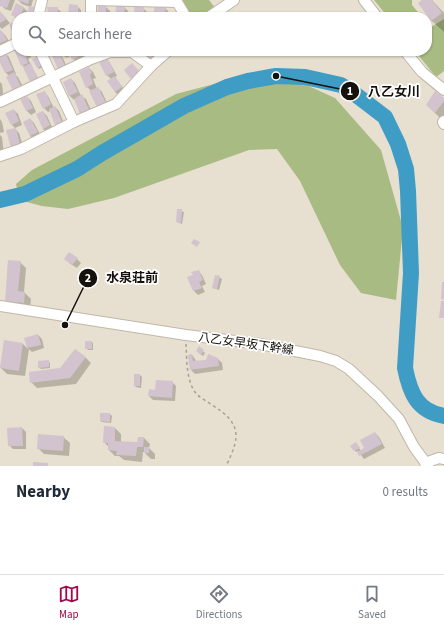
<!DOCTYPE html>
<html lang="en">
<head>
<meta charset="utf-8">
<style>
  body { margin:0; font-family:"Source Sans 3","Noto Sans JP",sans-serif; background:#f2f2f3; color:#1f2937 }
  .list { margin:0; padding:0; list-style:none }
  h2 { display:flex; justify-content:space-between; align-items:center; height:52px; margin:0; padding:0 16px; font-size:17px }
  h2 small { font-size:13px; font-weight:400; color:#747a83 }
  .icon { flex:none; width:22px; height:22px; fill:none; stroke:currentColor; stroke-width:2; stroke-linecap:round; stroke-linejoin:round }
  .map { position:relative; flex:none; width:444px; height:466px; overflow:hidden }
  .search { position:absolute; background:#fff; box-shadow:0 1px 3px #0004; left:12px; right:12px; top:12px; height:44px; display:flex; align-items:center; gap:10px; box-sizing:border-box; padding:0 14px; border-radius:16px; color:#747a83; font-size:15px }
  .sheet { height:108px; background:#fff }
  nav { display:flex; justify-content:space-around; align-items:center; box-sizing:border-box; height:56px; border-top:1px solid #e0e1e3; background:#fff; font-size:11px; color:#747a83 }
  nav a { display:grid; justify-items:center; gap:2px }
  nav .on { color:#a10a4c }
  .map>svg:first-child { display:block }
  .green { fill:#a7bb82 }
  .shadow { fill:#0003 }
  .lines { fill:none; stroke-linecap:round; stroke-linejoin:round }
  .river { stroke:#3f9dc5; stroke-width:16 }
  .building { fill:#d3c3ce }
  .minor-casing { stroke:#bfb7a8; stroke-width:12 }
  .path { stroke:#a7a194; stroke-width:1.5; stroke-dasharray:3 3; stroke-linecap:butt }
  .minor { stroke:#fff; stroke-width:10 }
  .labels { text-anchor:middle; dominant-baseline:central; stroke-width:3.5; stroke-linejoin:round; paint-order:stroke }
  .street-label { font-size:12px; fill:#15120d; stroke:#fff }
  .leader { fill:none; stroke:#15120d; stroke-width:1.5 }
  .callout-dot { fill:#15120d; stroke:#fff; stroke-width:1.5 }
  .mark-label { font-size:12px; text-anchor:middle; font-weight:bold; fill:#fff }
  .callout-label { font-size:13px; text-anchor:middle; font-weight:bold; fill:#15120d; stroke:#fff; stroke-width:3.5; stroke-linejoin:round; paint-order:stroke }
</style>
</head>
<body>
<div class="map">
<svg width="444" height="466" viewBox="0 0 444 466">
  <rect width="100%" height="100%" fill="#e7dfcf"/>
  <!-- green -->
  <g class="green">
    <path d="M181,0H209L215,8L199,17H190Z"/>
    <path d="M374,0H412V5L422,17H388Z"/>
    <path d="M444,19V71L436,77L415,51H427V23L431,27Z"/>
    <path d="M271,69L335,98L381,150L403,228L396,300L361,293L340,265L300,181L277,149L249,150L114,198L68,209L42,206L23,201L19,196L16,184L32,170L176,94Z"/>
  </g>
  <!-- shadow -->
  <g class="shadow">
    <path d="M0,0H15L11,11L5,9L1,5Z"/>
    <path d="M18,0H33L31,7L36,10L34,17H30L27,14L26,17H17V19L13,15L24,8L28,12L30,7L22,4Z"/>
    <path d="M424,0H432L444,13V32L432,21L420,4Z"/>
    <path d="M77,6L81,10V17H69Z"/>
    <path d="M106,7L110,11V17H98Z"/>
    <path d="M124,7L128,11V17H116Z"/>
    <path d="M155,7H164L168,11L169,17H155Z"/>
    <path d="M57,8L61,12V17H52L49,14Z"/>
    <path d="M143,8L147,12V17H136Z"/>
    <path d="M0,12L10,23L2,29L0,27Z"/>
    <path d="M0,31H1L5,35L11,44L0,47Z"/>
    <path d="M15,49H17V51H29L31,57L28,59L40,82L35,86L31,82Z"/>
    <path d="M51,51H67L70,56L66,58L63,52L59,54L63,58L68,70L62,73L58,69L57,55Z"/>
    <path d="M74,51H81L87,58L77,63L73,59Z"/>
    <path d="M5,53L9,57L16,74L15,75L18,77L25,91L6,73L0,61V56Z"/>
    <path d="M34,59L45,66L39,69Z"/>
    <path d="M106,59L110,63L117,76L115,77L126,92L119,96L115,92L111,79L107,75Z"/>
    <path d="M89,68L93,72L96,78L93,79L97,89L98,88L102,92L109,107L87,87Z"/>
    <path d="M71,79L75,83L81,96L86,99L93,114L85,117L81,114L75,99L74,100L70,96L64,83Z"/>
    <path d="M0,82L2,84L4,101L0,102Z"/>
    <path d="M44,92L48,96L54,108L55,107L59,111L63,121L56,124V125L50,111L48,112L44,108Z"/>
    <path d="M27,97L31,101L36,112L31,115L27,111L22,100Z"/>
    <path d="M444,100V122L427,105Z"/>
    <path d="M14,110L18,114L22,125L15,128L12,125Z"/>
    <path d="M43,112L47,116L53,129L47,133L43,129Z"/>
    <path d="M0,119L2,122L4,132L0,133Z"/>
    <path d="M30,119L34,123L41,136L34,139L30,136Z"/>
    <path d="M15,129L19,133L24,149L16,151Z"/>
    <path d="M0,135L2,137L4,154L0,155Z"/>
    <path d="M178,210L184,212L182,224L177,222Z"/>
    <path d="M77,259L81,263L77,268L69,263Z"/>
    <path d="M20,262L26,268L24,292L31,299L30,308L12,307L6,301Z"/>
    <path d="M198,271L202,275L206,284L202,286L205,292L198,295L194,291L188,278L194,276Z"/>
    <path d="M216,276L222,279L219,290L213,288Z"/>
    <path d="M38,335L42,339L44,348L32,352L29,349L25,376L7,374L1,368L23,344L28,349L25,339Z"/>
    <path d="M91,342L93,343V350H88L86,348Z"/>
    <path d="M199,348L205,353L203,356L199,353Z"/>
    <path d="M192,355L195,359L196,362L218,359L222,363L223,370L195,374L191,370Z"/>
    <path d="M85,357L91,363L76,384L37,388L31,382Z"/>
    <path d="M48,361L50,363V368L41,369L39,367Z"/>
    <path d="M140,375L142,377L141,388L136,387L135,386Z"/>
    <path d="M172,382L176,386L175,401L153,400L149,396Z"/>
    <path d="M110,414L112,416L111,423L102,422L101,421Z"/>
    <path d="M22,428L26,432V449H13L9,445Z"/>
    <path d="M115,428L121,434V442L138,443L144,438L150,444L149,448L155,454V459H151L144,452H143L142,462L124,460L119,456H115L109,450V447L104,442Z"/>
    <path d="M375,433L379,437L385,448L364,459L358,451L356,452L355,451L357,445L361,451L365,448Z"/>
    <path d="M63,437L70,443L69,456L44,454L38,448Z"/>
  </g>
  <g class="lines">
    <!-- river -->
    <path class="river" d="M0,200L25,194L77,169L102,153L184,106L227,87L248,81L276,76L305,77L341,85L351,91L385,117L398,144L406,169L408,191L411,273L405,368C410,393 417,411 444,416"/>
  </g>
  <!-- building -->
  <g class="building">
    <path d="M0,0H10L7,8L0,6Z"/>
    <path d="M17,0H29L28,4Z"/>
    <path d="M422,0H432L442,13L431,21L418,3Z"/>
    <path d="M16,3L24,7L20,17L17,18L11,15Z"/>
    <path d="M69,4L78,5V17H68Z"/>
    <path d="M98,5L106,6V17H97Z"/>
    <path d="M29,6L35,7L32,17L27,15Z"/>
    <path d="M116,6H125L124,17H115Z"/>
    <path d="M134,6L144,7V17H135Z"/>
    <path d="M154,6H165L166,16L154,17Z"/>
    <path d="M47,7H58V17H52V16L48,14Z"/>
    <path d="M0,11L7,19L0,23Z"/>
    <path d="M17,21V32L13,33L9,24Z"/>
    <path d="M0,30H1L7,40L0,43Z"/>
    <path d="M17,47V51H27L28,53L25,55L28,63L21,66L14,49Z"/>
    <path d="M61,51H67L69,55L64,57Z"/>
    <path d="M72,51H82L83,54L72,60L69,53L73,52Z"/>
    <path d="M144,51H156L158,54L151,60Z"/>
    <path d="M5,52L13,70L5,73L0,63V55Z"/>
    <path d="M59,53L65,66L58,69L52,56Z"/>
    <path d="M39,56L44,64L37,68L32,59Z"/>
    <path d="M107,57L114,72L106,76L99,62Z"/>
    <path d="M31,63L37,78L30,82L23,67Z"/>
    <path d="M132,63L140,72L131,79L124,70Z"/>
    <path d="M89,67L92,73L90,75L93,84L86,88L79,72Z"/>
    <path d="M14,72L21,87L13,91L6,77Z"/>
    <path d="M115,76L122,87L115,92L107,81Z"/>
    <path d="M71,78L78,92L69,96L63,82Z"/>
    <path d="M98,87L106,103L97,107L89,91Z"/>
    <path d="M45,91L51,104L43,109L36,94Z"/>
    <path d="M435,91L444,98V101L435,113L426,105Z"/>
    <path d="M82,94L89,110L80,114L74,99Z"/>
    <path d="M27,96L33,108L26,111L20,99Z"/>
    <path d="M55,106L62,122L55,125L49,109Z"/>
    <path d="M14,109L19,121L11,125L5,113Z"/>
    <path d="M43,111L50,125L43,129L36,114Z"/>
    <path d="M30,118L38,132L30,136L23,122Z"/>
    <path d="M16,128L20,145L11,148L6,130Z"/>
    <path d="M177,209H182L181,223L176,222Z"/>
    <path d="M194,239L200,242L197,247L191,243Z"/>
    <path d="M69,252L78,258L72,265L64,259Z"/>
    <path d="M8,260L21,261L18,291L25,292L24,303L5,301Z"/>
    <path d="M199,270L203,280L199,282L202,288L193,291L187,277L193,275L191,272Z"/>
    <path d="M215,275L220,276L217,289L212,288Z"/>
    <path d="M442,282H444V300L441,299Z"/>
    <path d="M441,301H444V318H439Z"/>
    <path d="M38,334L41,345L27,348L24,338Z"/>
    <path d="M4,340L23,343L19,371L0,368Z"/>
    <rect x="85" y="341" width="7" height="8"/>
    <path d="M199,346L204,350L201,355L196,351Z"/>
    <path d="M75,349L86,357L70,378L30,383L29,372L60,368Z"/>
    <path d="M192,354L193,361L206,360L208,354L218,358L219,366L190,370L188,355Z"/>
    <path d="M49,360V367L38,368V361Z"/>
    <rect x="134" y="374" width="6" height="12"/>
    <path d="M156,380L173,381L172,398L148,396L149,389L155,390Z"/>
    <path d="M100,413H110V422L100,421Z"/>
    <path d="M104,426L115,427V441L137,442L138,437H144L143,447H137L136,456L116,455L117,451L108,450V443H103Z"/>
    <path d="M22,427L23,446H8L7,428Z"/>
    <path d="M375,432L382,444L359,456L357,452L364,448L360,440Z"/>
    <path d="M38,434L64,436L63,451L37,449Z"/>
    <path d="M356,442L360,448L354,451L350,446Z"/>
    <rect x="144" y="447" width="5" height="6"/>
    <path d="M33,462L48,463V466H33Z"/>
  </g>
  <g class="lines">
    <defs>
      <g id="minor">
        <path d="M91,0V17"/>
        <path d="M93,0L177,2L186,17"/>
        <path d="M364,0L377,17"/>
        <path d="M38,17L42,0"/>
        <path d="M209,17L234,0"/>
        <path d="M0,51L17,43"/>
        <path d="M40,51L74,122"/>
        <path d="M405,51L422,72L444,90"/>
        <path d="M0,102L91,59L110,52H132L151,66"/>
        <path d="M444,121L443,122L444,124"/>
        <path d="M0,156L21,149L74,122L116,104L151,66L168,51"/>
        <path d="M0,306L186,335L260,344L320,356L336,361L349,369L378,396L399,419L414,447L428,466"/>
        <path d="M425,463L439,458L444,459"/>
      </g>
    </defs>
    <!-- minor casing -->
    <use href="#minor" class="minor-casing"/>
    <!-- path -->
    <path class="path" d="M186,344C187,360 186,379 195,392C198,397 207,401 212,405C241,423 241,436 226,466"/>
    <!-- minor -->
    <use href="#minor" class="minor"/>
  </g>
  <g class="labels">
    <!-- street labels -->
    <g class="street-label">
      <text transform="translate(246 344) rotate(8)">八乙女早坂下幹線</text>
    </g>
  </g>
  <!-- callouts -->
  <path class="leader" d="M276 76L350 91M65 325L88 278"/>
  <g class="callout-dot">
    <circle cx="276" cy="76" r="4"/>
    <circle cx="65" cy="325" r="4"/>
    <circle cx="350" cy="91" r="10"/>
    <circle cx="88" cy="278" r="10"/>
  </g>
  <g class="mark-label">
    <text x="350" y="95">1</text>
    <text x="88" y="282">2</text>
  </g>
  <g class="callout-label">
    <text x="394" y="96">八乙女川</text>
    <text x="132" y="282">水泉荘前</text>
  </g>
</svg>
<div class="search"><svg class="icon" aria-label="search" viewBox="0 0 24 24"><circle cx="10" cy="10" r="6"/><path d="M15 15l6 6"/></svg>Search here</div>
</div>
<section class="sheet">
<h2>Nearby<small>0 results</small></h2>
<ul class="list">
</ul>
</section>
<nav>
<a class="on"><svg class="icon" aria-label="map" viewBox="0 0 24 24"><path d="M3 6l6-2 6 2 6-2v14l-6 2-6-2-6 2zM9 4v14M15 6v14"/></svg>Map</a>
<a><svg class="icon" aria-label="directions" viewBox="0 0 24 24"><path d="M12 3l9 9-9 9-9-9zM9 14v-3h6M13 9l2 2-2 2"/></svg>Directions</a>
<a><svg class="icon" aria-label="saved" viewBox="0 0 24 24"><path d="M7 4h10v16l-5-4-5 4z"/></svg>Saved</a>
</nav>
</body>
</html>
